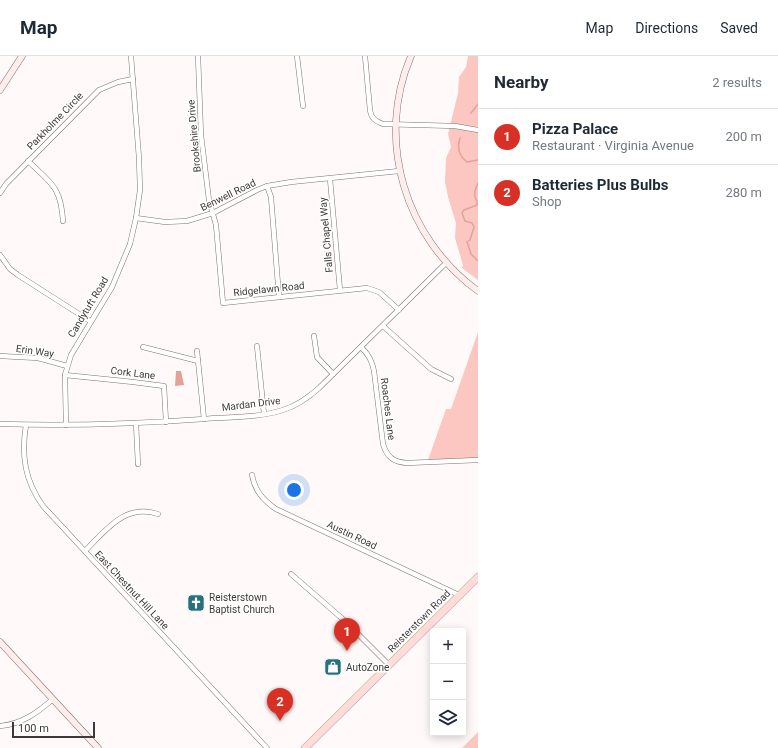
<!DOCTYPE html>
<html lang="en">
<head>
<meta charset="utf-8">
<style>
  body { margin:0; font-family:Roboto,sans-serif; background:#f6f6f7; color:#1f2937 }
  .controls { position:absolute; right:12px; bottom:12px; display:grid; overflow:hidden; border-radius:4px; box-shadow:0 2px 10px #0003 }
  .controls button { width:36px; height:36px; display:grid; place-items:center; padding:0; border:0; border-bottom:1px solid #e0e1e3; background:#fff; color:#1f2937; font:20px sans-serif }
  .scale { position:absolute; left:12px; bottom:10px; width:83px; box-sizing:border-box; padding-left:4px; border:2px solid #3d3938; border-top:0; font-size:11px; line-height:14px; white-space:nowrap; color:#3d3938; -webkit-text-stroke:3px #fff; paint-order:stroke }
  .you { position:absolute; left:294px; top:434px; width:14px; height:14px; margin:-10px; border:3px solid #fff; border-radius:50%; background:#1a73e8; box-shadow:0 0 0 6px #1a73e833 }
  .badge { display:grid; place-items:center; width:26px; height:26px; border-radius:50%; background:#d93025; color:#fff; font-size:13px; font-weight:700 }
  .pin { position:absolute; translate:-50% -33px; filter:drop-shadow(0 1px 2px #0008) }
  .pin::after { content:''; position:absolute; top:21px; width:14px; height:12px; background:inherit; clip-path:polygon(0 0,100% 0,50% 100%) }
  .list { margin:0; padding:0; list-style:none }
  h2 { display:flex; justify-content:space-between; align-items:center; height:52px; margin:0; padding:0 16px; font-size:17px }
  h2 small { font-size:13px; font-weight:400; color:#747a83 }
  .list li { display:grid; grid-template-columns:26px 1fr auto; gap:12px; align-items:center; box-sizing:border-box; height:56px; padding:0 16px; border-top:1px solid #e0e1e3 }
  .list b { display:block; font-size:15px; white-space:nowrap }
  .list p { margin:0; font-size:13px; white-space:nowrap; color:#747a83 }
  .list em { font-size:13px; font-style:normal; color:#747a83 }
  .icon { flex:none; width:22px; height:22px; fill:none; stroke:currentColor; stroke-width:2; stroke-linecap:round; stroke-linejoin:round }
  .map { position:relative; flex:none; width:478px; height:692px; overflow:hidden }
  header { display:flex; align-items:center; gap:24px; box-sizing:border-box; height:56px; padding:0 20px; background:#fff; border-bottom:1px solid #e0e1e3 }
  header strong { font-size:19px }
  nav { display:flex; gap:22px; margin-inline-start:auto; font-size:14px }
  main { display:flex }
  aside { flex:1; background:#fff }
  .map>svg:first-child { display:block }
  .green { fill:#fcc7c0 }
  .water { fill:#e4a198 }
  .lines { fill:none; stroke-linecap:round; stroke-linejoin:round }
  .stream { stroke:#e4a198; stroke-width:1.5 }
  .street-casing { stroke:#7c7270; stroke-width:5.5 }
  .secondary-casing { stroke:#7c7270; stroke-width:7 }
  .primary-casing { stroke:#ba938e; stroke-width:8 }
  .street { stroke:#fff; stroke-width:4.5 }
  .secondary { stroke:#ffedeb; stroke-width:6 }
  .primary { stroke:#fedcd7; stroke-width:7 }
  .labels { text-anchor:middle; dominant-baseline:central; stroke-width:3; stroke-linejoin:round; paint-order:stroke }
  .street-label { font-size:10px; fill:#3d3938; stroke:#fff }
  .poi-label { font-size:10px; fill:#3d3938; stroke:#fff; text-anchor:start }
</style>
</head>
<body>
<header>
<strong>Map</strong>
<nav><a>Map</a><a>Directions</a><a>Saved</a></nav>
</header>
<main>
<div class="map">
<svg width="478" height="692" viewBox="0 0 478 692">
  <rect width="100%" height="100%" fill="#fffaf9"/>
  <!-- green -->
  <g class="green">
    <path d="M468,0H478V224L462,212L463,209L455,182L456,167L448,141L445,126L446,102L451,91L448,78L458,37L459,21L466,11Z"/>
    <path d="M478,276V402L428,404L446,353H451Z"/>
    <path d="M478,676V692H462Z"/>
  </g>
  <!-- water -->
  <path class="water" d="M176,315H181L184,329L175,330Z"/>
  <g class="lines">
    <!-- stream -->
    <g class="stream">
      <path d="M471,57L478,48"/>
      <path d="M460,82C457,91 459,100 467,106L478,104"/>
      <path d="M478,127C475,133 473,140 477,145V149L464,154L462,157L465,165L472,167L474,171L470,184L467,186L471,198L478,205"/>
    </g>
    <defs>
      <g id="street">
        <path d="M198,0L201,79L209,144L216,169L223,247L367,232L379,236L399,254"/>
        <path d="M297,0L303,50"/>
        <path d="M365,0L370,54C371,62 375,65 383,68L455,70L478,74"/>
        <path d="M28,105C51,127 61,131 63,165"/>
        <path d="M330,123L340,234"/>
        <path d="M267,130L271,141L279,241"/>
        <path d="M0,137L6,128L99,34L118,26L133,23"/>
        <path d="M136,162L165,166L187,165L213,157L257,134L267,130L291,126L399,115"/>
        <path d="M0,199L10,213L18,219L90,265"/>
        <path d="M383,270L431,313L451,323"/>
        <path d="M314,280L317,301L333,318"/>
        <path d="M257,290L264,358"/>
        <path d="M143,291L198,305"/>
        <path d="M361,291C369,299 372,305 374,315L383,388C387,401 393,406 407,407L478,404"/>
        <path d="M197,295L204,363"/>
        <path d="M0,300L38,302L67,310"/>
        <path d="M65,319L133,326L164,330L166,366"/>
        <path d="M136,367L138,408"/>
        <path d="M0,368C68,370 136,368 204,363C230,361 258,362 283,354C296,350 308,342 319,332L446,207"/>
        <path d="M26,369C21,400 25,425 43,450L267,692"/>
        <path d="M66,369L65,319L71,299L112,231L130,188L136,162L140,134L139,102L131,0"/>
        <path d="M252,419C255,435 263,444 276,453L459,539"/>
        <path d="M85,495C106,474 125,447 158,458"/>
        <path d="M291,518L345,565L389,609"/>
        <path d="M0,670C22,668 37,657 53,643"/>
      </g>
      <g id="secondary">
        <path d="M411,0C375,84 405,182 478,235"/>
        <path d="M0,34L22,0"/>
        <path d="M0,586L98,692"/>
      </g>
      <path id="primary" d="M305,692L478,521"/>
    </defs>
    <!-- street casing -->
    <use href="#street" class="street-casing"/>
    <!-- secondary casing -->
    <use href="#secondary" class="secondary-casing"/>
    <!-- primary casing -->
    <use href="#primary" class="primary-casing"/>
    <!-- street -->
    <use href="#street" class="street"/>
    <!-- secondary -->
    <use href="#secondary" class="secondary"/>
    <!-- primary -->
    <use href="#primary" class="primary"/>
  </g>
  <!-- icons -->
  <defs>
    <symbol id="church-square" viewBox="-11 -11 22 22"><rect x="-9" y="-9" width="18" height="18" rx="4" fill="#28707a" stroke="#fff"/><path d="M-1.2-6h2.4v3.5h3.3v2.4h-3.3V6h-2.4V-.1h-3.3v-2.4h3.3Z" fill="#fff"/></symbol>
    <symbol id="shop-square" viewBox="-11 -11 22 22"><rect x="-9" y="-9" width="18" height="18" rx="4" fill="#28707a" stroke="#fff"/><path d="M-5-2.5h2.3a2.7 3.5 0 0 1 5.4 0H5L5.5 6h-11ZM-1.5-2.5h3a1.5 2.3 0 0 0-3 0Z" fill="#fff"/></symbol>
  </defs>
  <g fill-rule="evenodd">
    <use href="#church-square" x="186" y="537" width="20" height="20"/>
    <use href="#shop-square" x="323" y="601" width="20" height="20"/>
  </g>
  <g class="labels">
    <!-- street labels -->
    <g class="street-label">
      <text transform="translate(55 65) rotate(-46)">Parkholme Circle</text>
      <text transform="translate(194 80) rotate(-95)">Brookshire Drive</text>
      <text transform="translate(228 139) rotate(-26)">Benwell Road</text>
      <text transform="translate(326 179) rotate(-95)">Falls Chapel Way</text>
      <text transform="translate(269 233) rotate(-6)">Ridgelawn Road</text>
      <text transform="translate(88 251) rotate(-59)">Candytuft Road</text>
      <text transform="translate(35 295) rotate(8)">Erin Way</text>
      <text transform="translate(133 317) rotate(7)">Cork Lane</text>
      <text transform="translate(251 348) rotate(-7)">Mardan Drive</text>
      <text transform="translate(388 353) rotate(83)">Roaches Lane</text>
      <text transform="translate(352 479) rotate(25)">Austin Road</text>
      <text transform="translate(132 534) rotate(47)">East Chestnut Hill Lane</text>
      <text transform="translate(419 565) rotate(-45)">Reisterstown Road</text>
    </g>
    <!-- poi labels -->
    <g class="poi-label">
      <text x="209" y="541">Reisterstown<tspan x="209" dy="12">Baptist Church</tspan></text>
      <text x="346" y="611">AutoZone</text>
    </g>
  </g>
</svg>
<div class="controls">
<button>+</button>
<button>−</button>
<button><svg class="icon" aria-label="layers" viewBox="0 0 24 24"><path d="M12 4l9 5-9 5-9-5zM3 14l9 5 9-5"/></svg></button>
</div>
<div class="scale">100 m</div>
<div class="you"></div>
<div class="pin badge" style="left:347px;top:595px">1</div>
<div class="pin badge" style="left:280px;top:665px">2</div>
</div>
<aside>
<h2>Nearby<small>2 results</small></h2>
<ul class="list">
<li><span class="badge">1</span><div><b>Pizza Palace</b><p>Restaurant · Virginia Avenue</p></div><em>200 m</em></li>
<li><span class="badge">2</span><div><b>Batteries Plus Bulbs</b><p>Shop</p></div><em>280 m</em></li>
</ul>
</aside>
</main>
</body>
</html>
